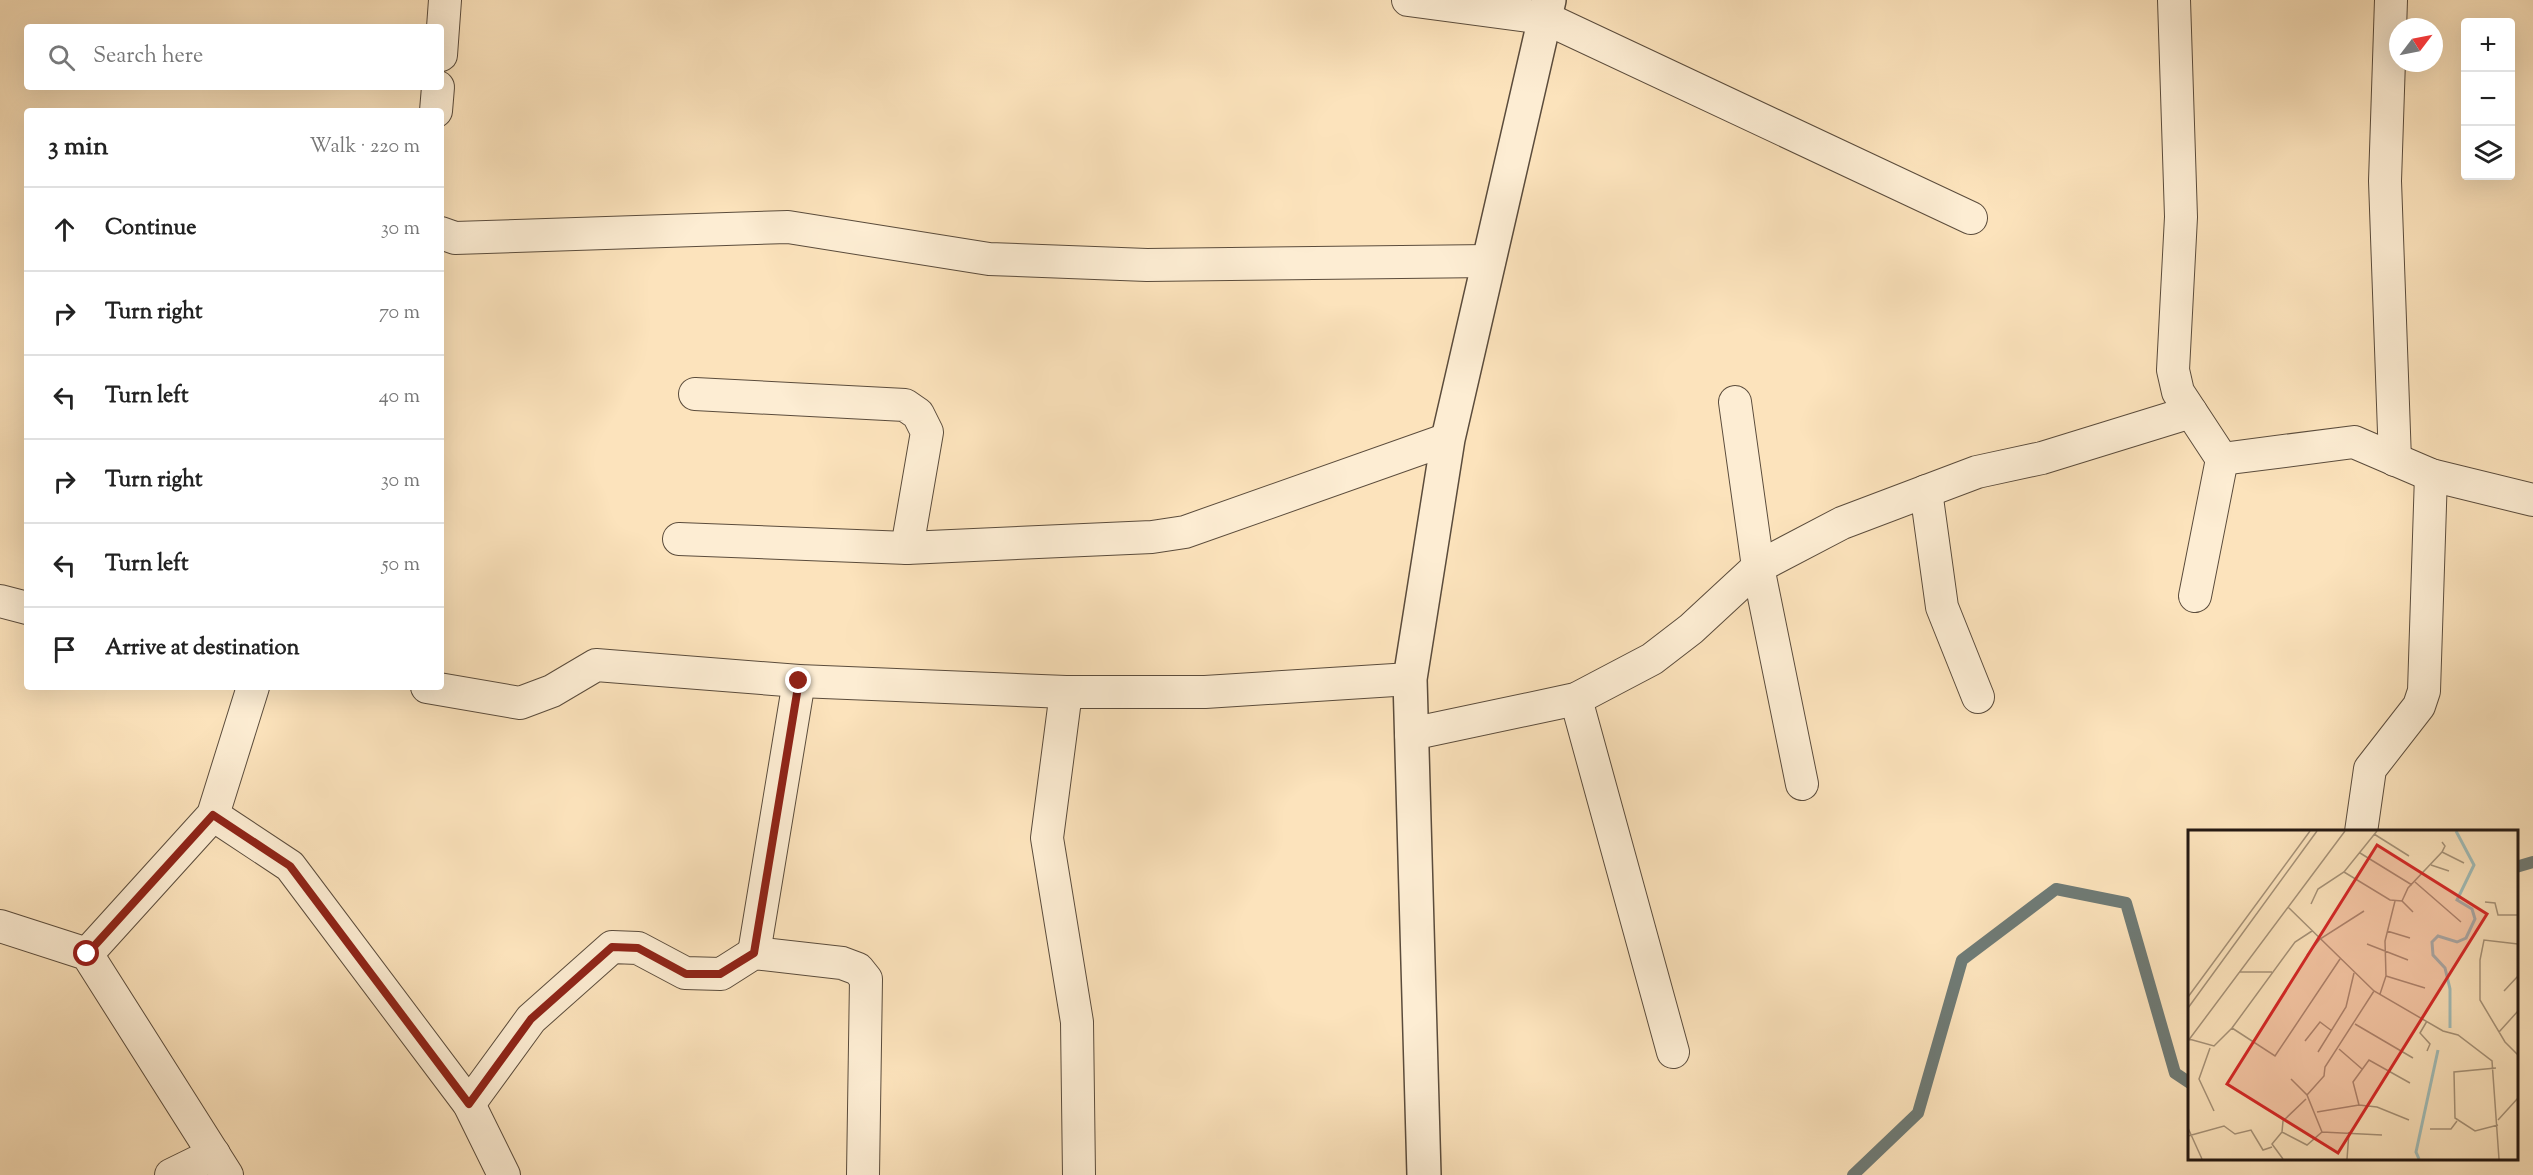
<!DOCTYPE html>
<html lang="en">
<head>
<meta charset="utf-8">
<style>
  body { margin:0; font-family:"Sorts Mill Goudy",serif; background:#f6f6f6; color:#222 }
  .controls { position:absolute; right:18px; top:18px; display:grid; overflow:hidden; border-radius:6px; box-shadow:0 6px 24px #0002 }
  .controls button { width:54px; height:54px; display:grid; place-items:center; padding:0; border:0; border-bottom:2px solid #e0e0e0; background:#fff; color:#222; font:30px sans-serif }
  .compass { position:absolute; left:2389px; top:18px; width:54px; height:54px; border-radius:50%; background:#fff; box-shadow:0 6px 24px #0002; rotate:58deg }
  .stop { position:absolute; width:18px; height:18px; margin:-14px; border:4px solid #8f2418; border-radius:50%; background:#fff }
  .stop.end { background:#8f2418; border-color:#fff; box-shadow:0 2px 6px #0008 }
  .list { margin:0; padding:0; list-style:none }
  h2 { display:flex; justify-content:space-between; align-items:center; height:78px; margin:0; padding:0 24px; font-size:26px }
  h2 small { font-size:20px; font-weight:400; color:#767676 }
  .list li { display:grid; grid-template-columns:39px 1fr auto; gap:18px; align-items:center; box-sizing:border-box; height:84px; padding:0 24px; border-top:2px solid #e0e0e0 }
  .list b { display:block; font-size:22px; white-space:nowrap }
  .list em { font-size:20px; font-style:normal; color:#767676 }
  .icon { flex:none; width:33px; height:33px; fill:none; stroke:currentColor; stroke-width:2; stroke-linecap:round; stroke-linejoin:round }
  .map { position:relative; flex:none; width:2533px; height:1175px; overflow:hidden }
  .search { position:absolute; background:#fff; box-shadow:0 6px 24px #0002; left:24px; top:24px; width:420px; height:66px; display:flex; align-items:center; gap:15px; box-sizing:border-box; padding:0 21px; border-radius:6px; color:#767676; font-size:22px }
  .panel { position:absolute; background:#fff; box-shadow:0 6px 24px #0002; left:24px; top:108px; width:420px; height:582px; border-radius:6px }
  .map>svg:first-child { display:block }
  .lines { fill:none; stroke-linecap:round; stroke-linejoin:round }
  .stream { stroke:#6f7b76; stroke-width:12 }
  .minor-casing { stroke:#5b4c3c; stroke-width:34 }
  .tertiary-casing { stroke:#5b4c3c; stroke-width:36 }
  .minor { stroke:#fdedd3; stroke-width:32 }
  .tertiary { stroke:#fdedd3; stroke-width:33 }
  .route { stroke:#8f2418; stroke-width:8 }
  .inset-river { fill:none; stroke:#a1bdb9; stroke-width:3 }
  .inset-road { fill:none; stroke:#a69278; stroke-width:1.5 }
  .view { fill:#d62828; fill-opacity:0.15; stroke:#d62828; stroke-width:3 }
  .inset-edge { fill:none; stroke:#251912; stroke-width:3 }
</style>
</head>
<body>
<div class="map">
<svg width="2533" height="1175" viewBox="0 0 2533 1175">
  <rect width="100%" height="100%" fill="#fce3bc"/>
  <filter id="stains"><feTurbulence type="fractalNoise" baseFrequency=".00333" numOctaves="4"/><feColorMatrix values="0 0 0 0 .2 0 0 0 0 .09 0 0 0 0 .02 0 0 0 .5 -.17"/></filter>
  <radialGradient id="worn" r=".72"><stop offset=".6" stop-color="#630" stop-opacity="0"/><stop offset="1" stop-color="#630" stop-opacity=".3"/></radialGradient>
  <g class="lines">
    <!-- stream -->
    <g class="stream">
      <path d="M2516,867L2533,862"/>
      <path d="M1853,1175L1918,1113L1962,960L2056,889L2126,903L2175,1073L2190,1083"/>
    </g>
    <defs>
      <g id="minor">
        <path d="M1408,0L1545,18L1971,218"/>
        <path d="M2174,0L2181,217L2173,370L2178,392L2222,459L2195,596"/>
        <path d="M2391,0L2385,181L2395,460"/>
        <path d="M441,55L445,0"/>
        <path d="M436,111L438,87"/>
        <path d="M441,233L455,238L788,227L989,259L1147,265L1489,261"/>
        <path d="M695,394L905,405L918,414L927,432L907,548"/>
        <path d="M1735,402L1758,567L1802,784"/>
        <path d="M2222,459L2354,442L2431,475L2533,500"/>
        <path d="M1926,491L1942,607L1978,697"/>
        <path d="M679,539L907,548L1152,537L1185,532L1448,439"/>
        <path d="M0,601L27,608"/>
        <path d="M427,687L520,703L552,691L596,665L799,681L1066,692H1205L1410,679"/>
        <path d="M1066,692L1047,838L1077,1022L1079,1175"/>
        <path d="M1576,699L1673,1052"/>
        <path d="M1411,734L1576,699L1652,659L1691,629L1758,567L1842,523L1977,472L2042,458L2191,412"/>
        <path d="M213,815L290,866L469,1104L504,1175"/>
        <path d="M2361,832L2370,769L2419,706L2424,691L2431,475"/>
        <path d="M0,926L87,954L227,1175"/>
        <path d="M754,953L799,681"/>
        <path d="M87,954L213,815L253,687"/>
        <path d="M469,1104L531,1019L612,947L638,948L685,973L721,974L754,953L842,963L858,969L866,979L863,1175"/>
        <path d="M171,1175L214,1154"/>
      </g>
      <path id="tertiary" d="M1424,1175L1410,679L1448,439L1549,0"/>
    </defs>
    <!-- minor casing -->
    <use href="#minor" class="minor-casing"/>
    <!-- tertiary casing -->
    <use href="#tertiary" class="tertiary-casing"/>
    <!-- minor -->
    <use href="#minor" class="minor"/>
    <!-- tertiary -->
    <use href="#tertiary" class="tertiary"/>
  </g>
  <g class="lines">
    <!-- route -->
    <path class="route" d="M87,954L213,815L290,866L469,1104L531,1019L612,947L638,948L686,974H720L754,953L799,681"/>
  </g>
  <!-- overview -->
  <g transform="translate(2188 830)">
    <rect width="330" height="330" fill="#fce3bc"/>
    <path class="inset-river" d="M262,198V159L257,138L245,125L244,112L250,106L269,112L278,108L287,89L284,79L269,70L286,35L268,1M231,329L228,322L250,220"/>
    <path class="inset-road" d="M186,4L221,26M254,22L276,33M172,23L224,55M243,35L261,41M156,42L202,70L214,71L225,82M227,52L273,92M214,71L220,58L254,22L257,16L254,12M297,72L307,73L310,85H330M123,74L130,59L156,42L189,1M100,77L186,161L255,201L270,205L304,231L311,329M199,101L222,108M179,114L220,130M330,114L296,110L292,130V170L317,212L330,225M119,125L132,109L176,81M51,142H84M198,146L237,158M316,161L330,146M192,164L198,146L197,111L207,71M0,167L122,1M0,178L129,1M239,191L232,203L242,214L239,221M167,194L225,228M44,198L87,226L152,129M311,202L330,181M1,209L26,216L44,198L107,112L124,101M0,211L157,1M117,211L132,192L144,201M22,218L11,249L26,281M151,219L174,239M130,222L158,177L166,143M308,238L266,242L267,288L287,301L310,295M103,249L119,265L134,302M119,265L136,246L137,237L186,161M171,275L165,252L181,230L222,253M129,282L171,275L189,277L221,290M310,290L330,268M0,298L14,329M242,299H263L269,291M94,302L95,291L118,269M0,306L36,296L47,304L63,300L75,320L84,317M95,329L84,314L94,302L119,315L134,302L194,305M159,329L161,302"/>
    <path class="view" d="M189,15L299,84L150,323L39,254Z"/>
    <rect width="330" height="330" class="inset-edge"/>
  </g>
  <rect width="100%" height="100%" filter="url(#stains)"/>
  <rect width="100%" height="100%" fill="url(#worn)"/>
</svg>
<div class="controls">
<button>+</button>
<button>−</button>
<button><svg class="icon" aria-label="layers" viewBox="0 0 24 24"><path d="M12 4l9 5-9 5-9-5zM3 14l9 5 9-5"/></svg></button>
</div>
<svg class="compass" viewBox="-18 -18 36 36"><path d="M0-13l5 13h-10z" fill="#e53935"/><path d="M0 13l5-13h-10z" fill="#767676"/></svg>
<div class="stop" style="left:87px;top:954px"></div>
<div class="stop end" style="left:799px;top:681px"></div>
<div class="search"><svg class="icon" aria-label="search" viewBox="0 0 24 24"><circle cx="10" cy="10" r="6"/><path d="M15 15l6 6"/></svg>Search here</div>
<section class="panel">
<h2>3 min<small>Walk · 220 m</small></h2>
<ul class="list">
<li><svg class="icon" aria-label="ahead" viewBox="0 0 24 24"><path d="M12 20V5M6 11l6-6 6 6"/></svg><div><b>Continue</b></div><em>30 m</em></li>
<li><svg class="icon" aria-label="right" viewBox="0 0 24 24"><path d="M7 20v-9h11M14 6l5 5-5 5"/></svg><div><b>Turn right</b></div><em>70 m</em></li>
<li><svg class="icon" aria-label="left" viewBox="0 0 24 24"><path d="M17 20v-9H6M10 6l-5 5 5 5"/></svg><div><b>Turn left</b></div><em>40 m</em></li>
<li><svg class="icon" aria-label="right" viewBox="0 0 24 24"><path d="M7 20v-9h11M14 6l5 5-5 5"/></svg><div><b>Turn right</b></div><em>30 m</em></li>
<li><svg class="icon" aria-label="left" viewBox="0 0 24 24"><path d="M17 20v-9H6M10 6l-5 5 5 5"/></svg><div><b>Turn left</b></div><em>50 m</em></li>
<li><svg class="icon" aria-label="arrive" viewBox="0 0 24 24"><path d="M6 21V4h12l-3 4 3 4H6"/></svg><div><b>Arrive at destination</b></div></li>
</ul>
</section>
</div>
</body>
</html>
